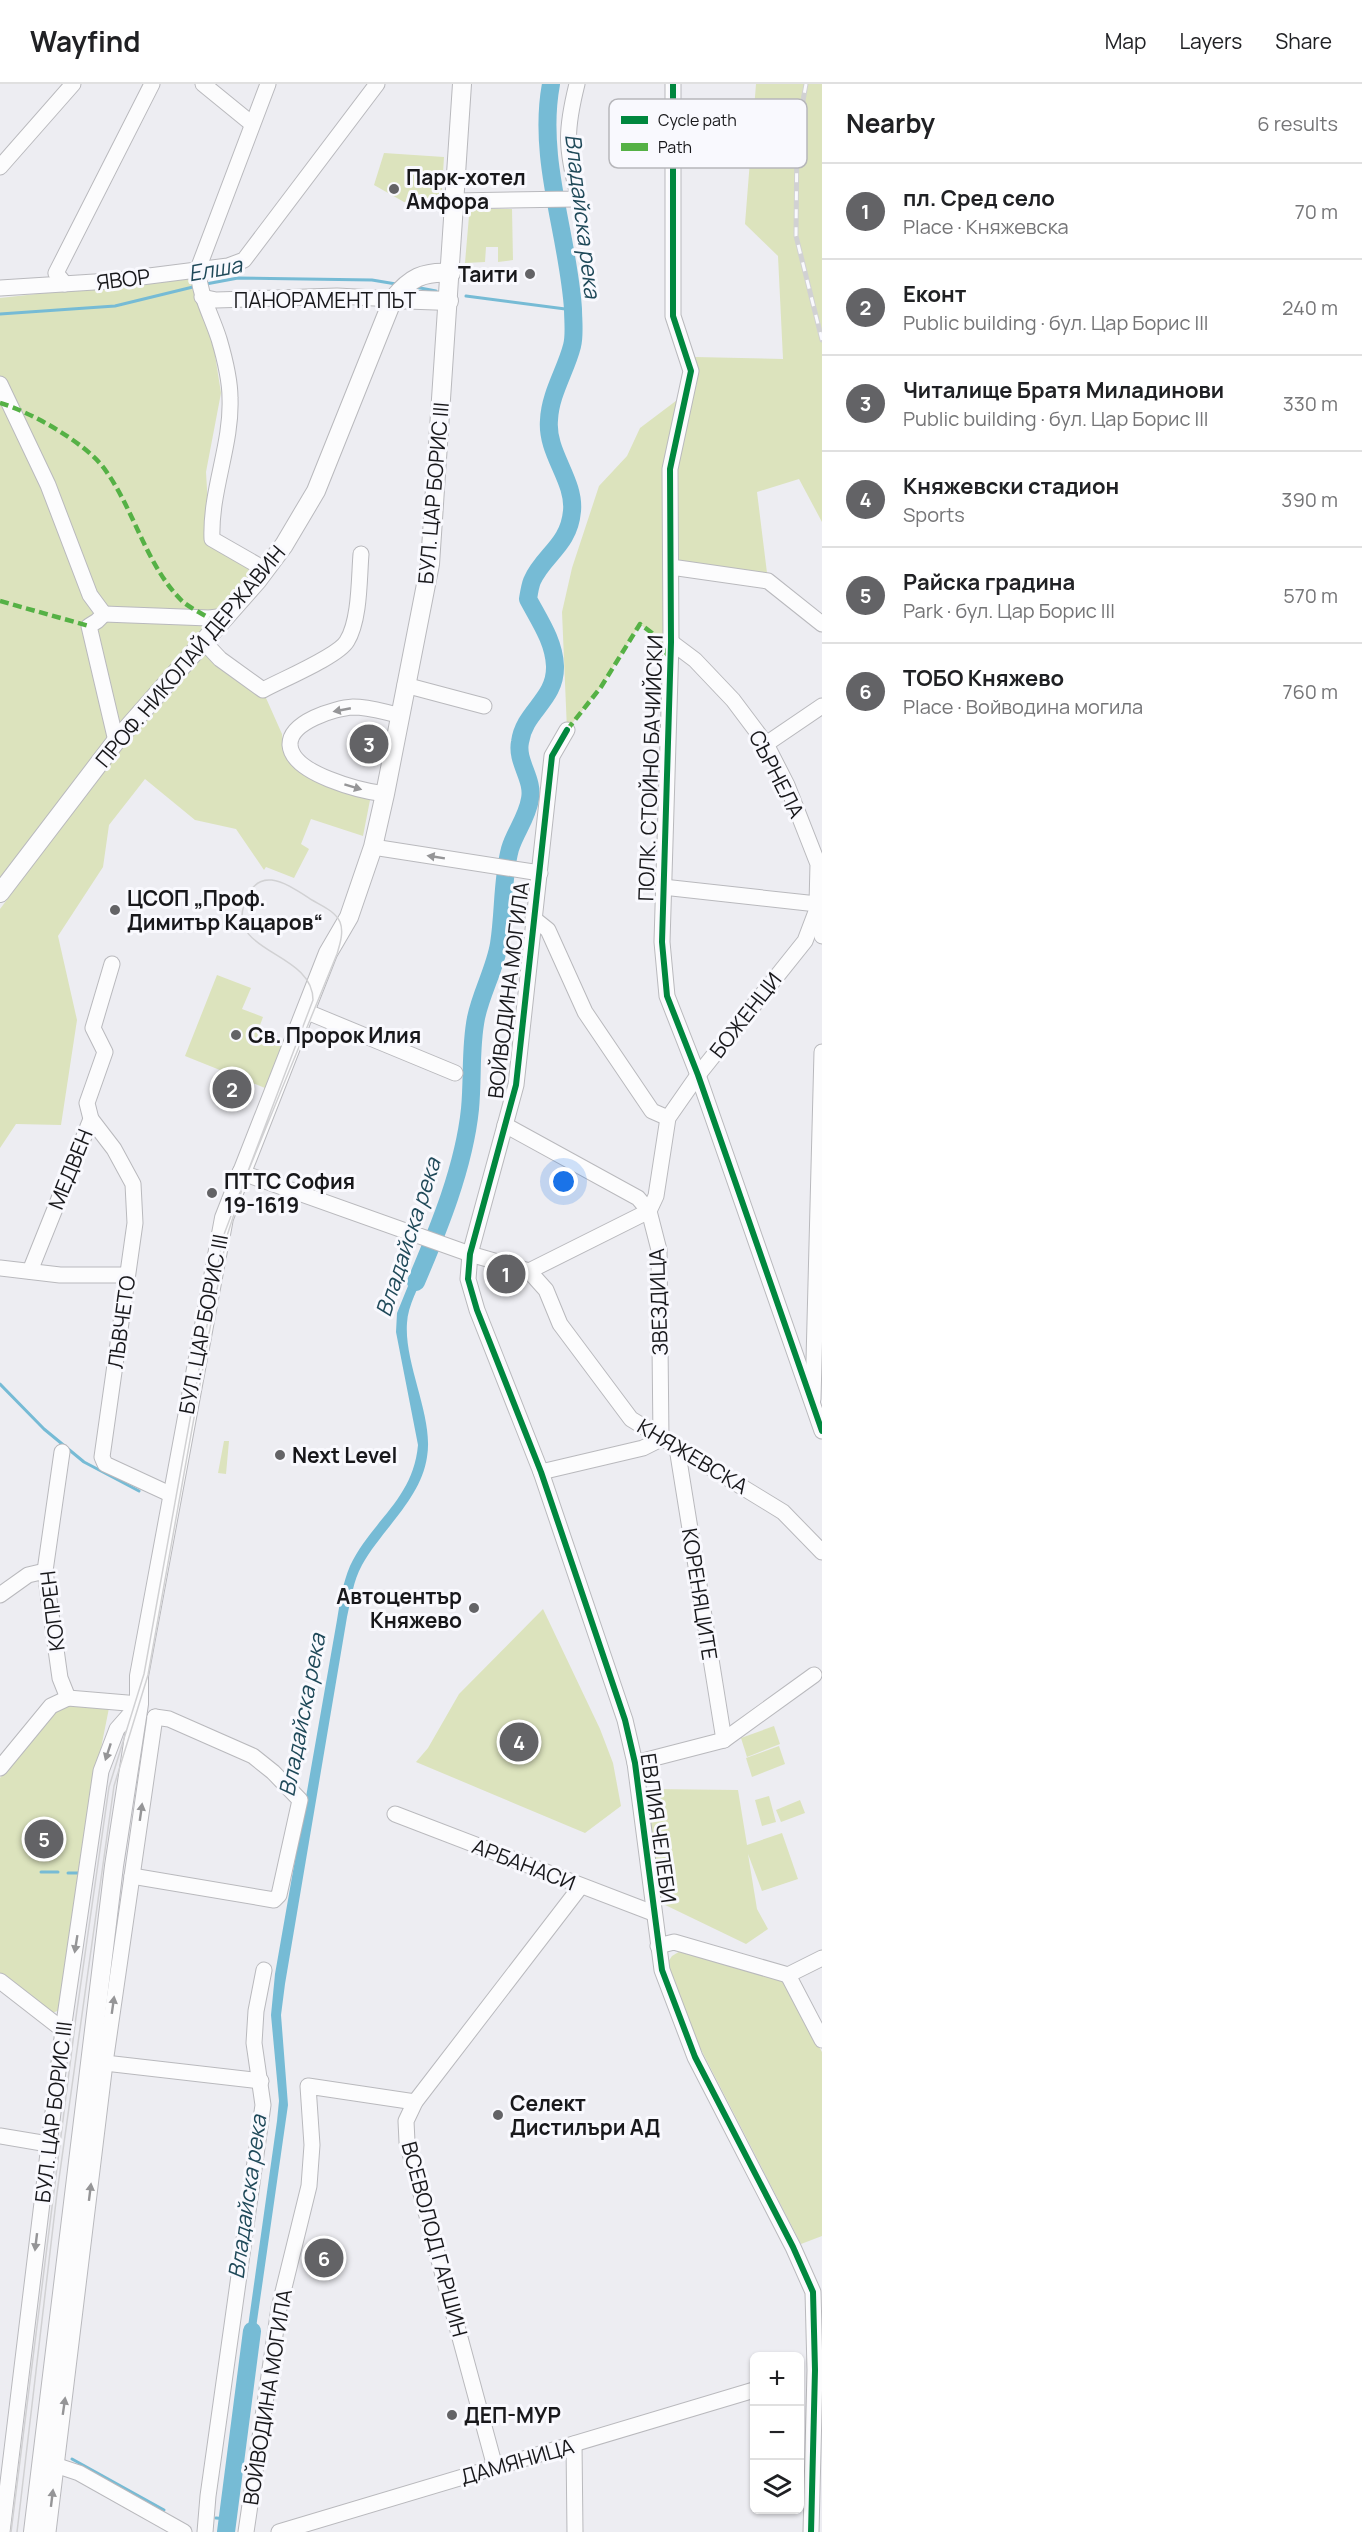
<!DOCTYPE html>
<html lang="en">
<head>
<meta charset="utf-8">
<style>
  body { margin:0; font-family:Manrope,sans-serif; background:#f2f2f2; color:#202124 }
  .controls { position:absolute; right:18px; bottom:18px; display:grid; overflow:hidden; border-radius:9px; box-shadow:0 2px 4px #0004 }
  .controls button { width:54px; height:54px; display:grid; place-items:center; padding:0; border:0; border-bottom:2px solid #e0e0e0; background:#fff; color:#202124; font:30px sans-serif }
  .you { position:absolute; left:564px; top:1098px; width:21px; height:21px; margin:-15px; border:4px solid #fff; border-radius:50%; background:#1a73e8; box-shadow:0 0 0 9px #1a73e833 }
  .badge { display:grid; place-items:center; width:39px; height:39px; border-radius:50%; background:#636366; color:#fff; font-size:20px; font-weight:700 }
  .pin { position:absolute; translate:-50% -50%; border:3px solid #fff; box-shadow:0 2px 6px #0006 }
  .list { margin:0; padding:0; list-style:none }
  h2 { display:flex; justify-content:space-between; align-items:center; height:78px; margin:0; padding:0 24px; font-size:26px }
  h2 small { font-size:20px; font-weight:400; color:#757577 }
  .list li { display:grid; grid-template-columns:39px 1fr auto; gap:18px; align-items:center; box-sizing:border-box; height:96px; padding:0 24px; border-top:2px solid #e0e0e0 }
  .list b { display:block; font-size:22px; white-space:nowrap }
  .list p { margin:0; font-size:20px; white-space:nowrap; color:#757577 }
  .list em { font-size:20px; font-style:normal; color:#757577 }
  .icon { flex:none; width:33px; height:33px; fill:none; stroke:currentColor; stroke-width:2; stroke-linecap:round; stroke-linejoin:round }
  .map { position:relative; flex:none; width:822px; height:2448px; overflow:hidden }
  header { display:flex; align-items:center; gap:36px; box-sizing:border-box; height:84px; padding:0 30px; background:#fff; border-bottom:2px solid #e0e0e0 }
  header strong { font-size:28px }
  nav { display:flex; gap:33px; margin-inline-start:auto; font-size:21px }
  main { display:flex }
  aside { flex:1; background:#fff }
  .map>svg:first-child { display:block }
  .green { fill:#dce3bd }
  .water { fill:#76bbd5 }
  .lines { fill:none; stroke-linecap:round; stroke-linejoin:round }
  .stream { stroke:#76bbd5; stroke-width:3 }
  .river { stroke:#76bbd5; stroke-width:18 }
  .minor-casing { stroke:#b9b9bd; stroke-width:17 }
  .major-casing { stroke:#b9b9bd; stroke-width:20 }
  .minor { stroke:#fcfcfd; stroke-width:15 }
  .major { stroke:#fcfcfd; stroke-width:18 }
  .tram { stroke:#d1d1d3; stroke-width:1.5 }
  .rail-casing { stroke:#d1d1d3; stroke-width:5 }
  .rail { stroke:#f9f9fe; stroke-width:3; stroke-dasharray:9; stroke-linecap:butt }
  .quiet { stroke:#55b145; stroke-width:4.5; stroke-dasharray:9 4.5; stroke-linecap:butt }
  .cycleway-casing { stroke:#f9f9fe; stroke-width:10 }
  .cycleway { stroke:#00873e; stroke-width:6 }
  .oneway { fill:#959597 }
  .poi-dot { fill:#636366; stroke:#f9f9fe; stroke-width:2 }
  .labels { text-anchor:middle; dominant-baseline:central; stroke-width:6; stroke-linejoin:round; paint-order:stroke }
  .poi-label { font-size:21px; font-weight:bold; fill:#18181b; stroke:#f9f9fe; text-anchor:start }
  .street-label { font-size:21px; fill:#18181b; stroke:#f9f9fe }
  .water-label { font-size:22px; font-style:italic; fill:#1f4959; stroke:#f9f9fe }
  .key { fill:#f9f9fe; stroke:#b6b6ba; stroke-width:1.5 }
  .key-label { font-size:16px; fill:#18181b }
</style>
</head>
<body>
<header>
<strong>Wayfind</strong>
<nav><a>Map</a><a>Layers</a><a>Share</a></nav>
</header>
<main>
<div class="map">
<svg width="822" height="2448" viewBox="0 0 822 2448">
  <rect width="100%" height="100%" fill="#ededf2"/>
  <!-- green -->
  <g class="green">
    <path d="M756,0H822V438L799,395L757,408L768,497L671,483V577L660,558L640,540L601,603L567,646L562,528L572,484L599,402L627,372L640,344L697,301L695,273L783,275L778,172L745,140Z"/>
    <path d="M384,69L444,73L441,120L404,118L374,101Z"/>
    <path d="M470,120H488L490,125H512L513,176L498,178V163H486L485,178L465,179Z"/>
    <path d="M189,189L212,252L221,309L206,388L210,456L257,483L137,624L0,799V214L109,202Z"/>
    <path d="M206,568L266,614L282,650L284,668L311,691L371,711L363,752L311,735L301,760L309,765L294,794L266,783L264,786L236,745L195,736L145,695L109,741L103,783L58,852L77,936L61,1041L16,1040L0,1064V825L103,687Z"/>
    <path d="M217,891L251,904L242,925L263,933L257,949L283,960L265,1004L185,972Z"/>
    <path d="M224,1357H229L226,1390L218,1389Z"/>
    <path d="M543,1525L600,1645L613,1679L621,1722L585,1749L416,1678L428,1664L459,1610Z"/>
    <path d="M110,1619L102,1659L62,1925L50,1930L0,1890V1694L57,1621Z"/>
    <path d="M774,1642L780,1660L747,1673L741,1654Z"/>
    <path d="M779,1662L785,1680L752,1693L746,1674Z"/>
    <path d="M647,1705L738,1706L747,1761L782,1749L798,1795L762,1807L748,1770L757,1825L768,1845L746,1860L659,1818Z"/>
    <path d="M769,1712L776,1738L762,1742L755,1716Z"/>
    <path d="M800,1716L805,1729L781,1738L776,1726Z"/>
    <path d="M682,1866L783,1896L822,1968V2152L801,2160L692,1948L666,1881L672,1872Z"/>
  </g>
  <!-- water -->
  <path class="water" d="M419,1175L429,1179C422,1197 408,1219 407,1239C404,1281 434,1333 427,1373C421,1415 382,1445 362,1481C353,1497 351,1516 347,1533L285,1900L281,1931L288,2021L252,2272L244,2271L277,2037L279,2017L271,1931L275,1890L337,1536C340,1518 343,1498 350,1482C372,1436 413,1416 418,1361L396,1248L397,1229Z"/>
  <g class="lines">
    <!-- stream -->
    <g class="stream">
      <path d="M206,200L238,194L372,196L396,200"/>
      <path d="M415,203L436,207"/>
      <path d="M466,212L573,226"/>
      <path d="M0,230L115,222L197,202"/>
      <path d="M0,1300L44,1345L84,1378L139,1407"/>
      <path d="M41,1788H58"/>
      <path d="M68,1789H82"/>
      <path d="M72,2375L164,2426"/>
      <path d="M216,2434L228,2435"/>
    </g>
    <!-- river -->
    <g class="river">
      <path d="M416,1198C439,1144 464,1083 470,1025C473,994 470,964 476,934C481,909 495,885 499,860C504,829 502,795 510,765C515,748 527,734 530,715C534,695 516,678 520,658C524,627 556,616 555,582C554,557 539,536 528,515C529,509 530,502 532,497C543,471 569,462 572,427C575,396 546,369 549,336C550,310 566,286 572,262C575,251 573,236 573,225C568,150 537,75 551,0"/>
      <path d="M226,2448L252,2247"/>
    </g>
    <defs>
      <g id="minor">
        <path d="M203,0L252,40"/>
        <path d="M673,0V232L691,287L670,385L671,558L662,858L667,912L698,991L822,1347"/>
        <path d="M0,83L73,0"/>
        <path d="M455,117L574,115L578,111C566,64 565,48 577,0"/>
        <path d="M65,200L56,189L152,0"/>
        <path d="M0,204L110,197L228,182L244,176L377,0"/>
        <path d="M202,213L216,216L337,212L393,215"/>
        <path d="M0,300L48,401L90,511L104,530"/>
        <path d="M671,483L768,497L822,540"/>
        <path d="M266,486L212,455C210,407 232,361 230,314C230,296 224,272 219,255C211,230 199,211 198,185L268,0"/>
        <path d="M104,530L97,537L89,542L116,657"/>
        <path d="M104,530L209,534L226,532"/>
        <path d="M204,558L220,575L263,606C281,596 339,572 347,557C360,536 359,494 361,470"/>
        <path d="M671,558L695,576L733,616L766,660L787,701L818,780L817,820L822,852"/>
        <path d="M405,601L484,622"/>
        <path d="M567,646L552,672L516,1001L470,1170L468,1195L477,1226L541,1388L625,1636L635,1679L662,1886L695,1973L793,2163L813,2208L815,2286L811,2448"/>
        <path d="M766,660L822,622"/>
        <path d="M385,710C361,707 292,690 290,661C289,638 335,624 353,623C369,623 384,628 399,631"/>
        <path d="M373,763L540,789"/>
        <path d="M663,803L817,820"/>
        <path d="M533,834L548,846L585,928L652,1027L668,1034"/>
        <path d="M112,880L93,944L105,968L87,1019L91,1035L114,1065L133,1100L135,1139L102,1373L105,1380L172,1411"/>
        <path d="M305,927L455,989"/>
        <path d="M505,1041L638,1114L649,1127L659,1166L661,1355L643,1364L541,1388"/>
        <path d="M240,1088L470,1170L529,1187L546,1206L560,1240L631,1335L783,1428L822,1468"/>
        <path d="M0,1184L60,1191H127"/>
        <path d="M30,1187L91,1035"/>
        <path d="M529,1187L649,1127L656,1112L668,1034L698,991L805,857L822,812"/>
        <path d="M813,1315L822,968"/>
        <path d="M677,1364L724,1656"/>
        <path d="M62,1368L45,1487L60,1594L68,1614"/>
        <path d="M0,1511L28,1491L45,1487"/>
        <path d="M635,1679L724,1656L814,1591"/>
        <path d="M0,1684L51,1622L68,1614L139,1620"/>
        <path d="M395,1730L653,1829"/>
        <path d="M132,1792L274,1816L279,1811L300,1716L273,1688L253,1672L169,1635L155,1633"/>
        <path d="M658,1862L674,1858L788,1891L822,1874"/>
        <path d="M788,1891L822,1956"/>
        <path d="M0,1897L63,1946"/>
        <path d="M105,1979L261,1997"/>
        <path d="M0,2052L48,2060"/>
        <path d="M574,2360L575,2448"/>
        <path d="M49,2379L79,2389L184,2448"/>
        <path d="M495,2383L407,2058L406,2037L415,2018L581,1802"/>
        <path d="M2,2448L63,1946L101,1687L117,1645L139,1620"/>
        <path d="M48,2448L105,1979L155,1633"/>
        <path d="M205,2448L208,2412L263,2021L254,1959L256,1927L264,1886"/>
        <path d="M246,2448L279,2224L309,2102L312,2061L308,2002L415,2018"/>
        <path d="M279,2448L754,2306"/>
      </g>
      <g id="major">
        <path d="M393,215L449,217"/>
        <path d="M0,809L116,657L257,497L284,461L316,407L393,215C410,194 423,187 451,189"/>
        <path d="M33,2448L114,1782L139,1620V1592L224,1134L328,869L349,833L373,763L385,710L430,480L462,0"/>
      </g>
    </defs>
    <!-- minor casing -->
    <use href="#minor" class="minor-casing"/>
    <!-- major casing -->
    <use href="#major" class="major-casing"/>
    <!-- minor -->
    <use href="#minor" class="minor"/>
    <!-- major -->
    <use href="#major" class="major"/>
    <!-- tram -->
    <path class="tram" d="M11,2448L76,1933L109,1703L144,1590L223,1153L313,916C313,868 228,869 244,821C257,778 287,800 312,816C322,822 335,827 340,838C344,848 340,860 337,870L247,1090L226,1155L148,1591L114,1702L57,2109L17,2448"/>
    <defs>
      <path id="rail" d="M806,0L797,50L796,152L822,256"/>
    </defs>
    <!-- rail casing -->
    <use href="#rail" class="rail-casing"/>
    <!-- rail -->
    <use href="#rail" class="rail"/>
    <!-- quiet -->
    <g class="quiet">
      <path d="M0,319C31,328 88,360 106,387C135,428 146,481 182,517C190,524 201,529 209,534"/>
      <path d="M0,517L89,542"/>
      <path d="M567,646L601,603L640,540L652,549L669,573"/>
    </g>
    <defs>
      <g id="cycleway">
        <path d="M673,0V232L691,287L670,385L671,558L662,858L667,912L698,991L822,1347"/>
        <path d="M567,646L552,672L516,1001L470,1170L468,1195L477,1226L541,1388L625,1636L635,1679L662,1886L695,1973L793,2163L813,2208L815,2286L811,2448"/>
      </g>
    </defs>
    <!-- cycleway casing -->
    <use href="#cycleway" class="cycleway-casing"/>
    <!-- cycleway -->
    <use href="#cycleway" class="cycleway"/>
  </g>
  <!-- one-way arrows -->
  <defs><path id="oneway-solid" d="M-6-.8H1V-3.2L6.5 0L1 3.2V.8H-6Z" transform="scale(1.5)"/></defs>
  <g class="oneway">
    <use href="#oneway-solid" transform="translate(342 626) rotate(169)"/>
    <use href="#oneway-solid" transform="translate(353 703) rotate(17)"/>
    <use href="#oneway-solid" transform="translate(436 773) rotate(-171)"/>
    <use href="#oneway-solid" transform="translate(108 1668) rotate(108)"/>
    <use href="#oneway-solid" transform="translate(141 1728) rotate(-82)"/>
    <use href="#oneway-solid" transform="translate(76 1860) rotate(99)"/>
    <use href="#oneway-solid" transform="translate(113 1921) rotate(-82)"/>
    <use href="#oneway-solid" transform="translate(90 2108) rotate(-83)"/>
    <use href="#oneway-solid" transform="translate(36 2158) rotate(97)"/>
    <use href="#oneway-solid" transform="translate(64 2322) rotate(-82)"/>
    <use href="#oneway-solid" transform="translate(52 2414) rotate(-83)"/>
  </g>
  <!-- markers -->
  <g class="poi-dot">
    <circle cx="394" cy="105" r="6"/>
    <circle cx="530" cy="190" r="6"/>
    <circle cx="115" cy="826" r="6"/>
    <circle cx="236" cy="951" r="6"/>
    <circle cx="212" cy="1109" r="6"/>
    <circle cx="280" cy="1371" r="6"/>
    <circle cx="474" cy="1524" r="6"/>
    <circle cx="498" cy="2031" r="6"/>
    <circle cx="452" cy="2331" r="6"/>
  </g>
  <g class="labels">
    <!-- poi labels -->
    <g class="poi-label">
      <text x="406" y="93">Парк-хотел<tspan x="406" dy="24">Амфора</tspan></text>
      <text x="518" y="190" text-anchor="end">Таити</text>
      <text x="127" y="814">ЦСОП „Проф.<tspan x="127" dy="24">Димитър Кацаров“</tspan></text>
      <text x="248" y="951">Св. Пророк Илия</text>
      <text x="224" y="1097">ПТТС София<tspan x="224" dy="24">19-1619</tspan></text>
      <text x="292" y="1371">Next Level</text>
      <text x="462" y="1512" text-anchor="end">Автоцентър<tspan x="462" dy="24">Княжево</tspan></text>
      <text x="510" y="2019">Селект<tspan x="510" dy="24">Дистилъри АД</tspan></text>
      <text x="464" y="2331">ДЕП-МУР</text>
    </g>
    <!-- street labels -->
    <g class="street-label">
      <text transform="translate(123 195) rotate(-7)">ЯВОР</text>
      <text x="325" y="216">ПАНОРАМЕНТ ПЪТ</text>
      <text transform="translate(433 409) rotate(-85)">БУЛ. ЦАР БОРИС III</text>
      <text transform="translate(190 572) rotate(-50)">ПРОФ. НИКОЛАЙ ДЕРЖАВИН</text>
      <text transform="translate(650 684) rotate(-88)">ПОЛК. СТОЙНО БАЧИЙСКИ</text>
      <text transform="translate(777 690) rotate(63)">СЪРНЕЛА</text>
      <text transform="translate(508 906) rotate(-83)">ВОЙВОДИНА МОГИЛА</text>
      <text transform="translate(745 931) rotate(-52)">БОЖЕНЦИ</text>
      <text transform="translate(70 1085) rotate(-68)">МЕДВЕН</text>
      <text transform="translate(658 1218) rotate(-92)">ЗВЕЗДИЦА</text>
      <text transform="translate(121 1238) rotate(-82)">ЛЪВЧЕТО</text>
      <text transform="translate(203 1240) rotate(-79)">БУЛ. ЦАР БОРИС III</text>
      <text transform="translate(693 1372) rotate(31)">КНЯЖЕВСКА</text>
      <text transform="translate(700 1510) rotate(81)">КОРЕНЯЦИТЕ</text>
      <text transform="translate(52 1527) rotate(-97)">КОПРЕН</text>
      <text transform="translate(659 1744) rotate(82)">ЕВЛИЯ ЧЕЛЕБИ</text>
      <text transform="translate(524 1780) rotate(21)">АРБАНАСИ</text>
      <text transform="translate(53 2028) rotate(-83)">БУЛ. ЦАР БОРИС III</text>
      <text transform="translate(435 2155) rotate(75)">ВСЕВОЛОД ГАРШИН</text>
      <text transform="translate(267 2313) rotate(-81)">ВОЙВОДИНА МОГИЛА</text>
      <text transform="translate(517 2377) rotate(-16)">ДАМЯНИЦА</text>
    </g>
    <!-- water labels -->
    <g class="water-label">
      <text transform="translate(583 132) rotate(83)">Владайска река</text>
      <text transform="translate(215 185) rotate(-10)">Елша</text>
      <text transform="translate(408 1153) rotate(-72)">Владайска река</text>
      <text transform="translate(302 1631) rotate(-79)">Владайска река</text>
      <text transform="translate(247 2113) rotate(-82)">Владайска река</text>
    </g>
  </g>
  <!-- legend -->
  <rect x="609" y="15" width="198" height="69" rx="9" class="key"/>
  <rect x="621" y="32" width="27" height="8" fill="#00873e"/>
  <rect x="621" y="59" width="27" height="8" fill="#55b145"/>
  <g class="key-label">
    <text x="658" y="42">Cycle path</text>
    <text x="658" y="69">Path</text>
  </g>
</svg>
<div class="controls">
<button>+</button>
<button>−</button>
<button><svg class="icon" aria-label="layers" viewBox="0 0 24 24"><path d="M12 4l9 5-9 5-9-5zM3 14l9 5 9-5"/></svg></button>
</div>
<div class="you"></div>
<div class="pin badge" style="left:506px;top:1190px">1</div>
<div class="pin badge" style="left:232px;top:1005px">2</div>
<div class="pin badge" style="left:369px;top:660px">3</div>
<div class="pin badge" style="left:519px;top:1658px">4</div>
<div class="pin badge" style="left:44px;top:1755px">5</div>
<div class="pin badge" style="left:324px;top:2174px">6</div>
</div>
<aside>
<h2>Nearby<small>6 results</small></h2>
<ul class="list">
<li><span class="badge">1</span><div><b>пл. Сред село</b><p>Place · Княжевска</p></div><em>70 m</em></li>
<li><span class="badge">2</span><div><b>Еконт</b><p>Public building · бул. Цар Борис III</p></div><em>240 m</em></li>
<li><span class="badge">3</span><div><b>Читалище Братя Миладинови</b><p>Public building · бул. Цар Борис III</p></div><em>330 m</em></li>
<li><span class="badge">4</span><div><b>Княжевски стадион</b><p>Sports</p></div><em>390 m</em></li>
<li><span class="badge">5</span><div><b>Райска градина</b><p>Park · бул. Цар Борис III</p></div><em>570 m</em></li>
<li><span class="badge">6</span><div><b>ТОБО Княжево</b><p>Place · Войводина могила</p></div><em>760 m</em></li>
</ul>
</aside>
</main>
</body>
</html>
